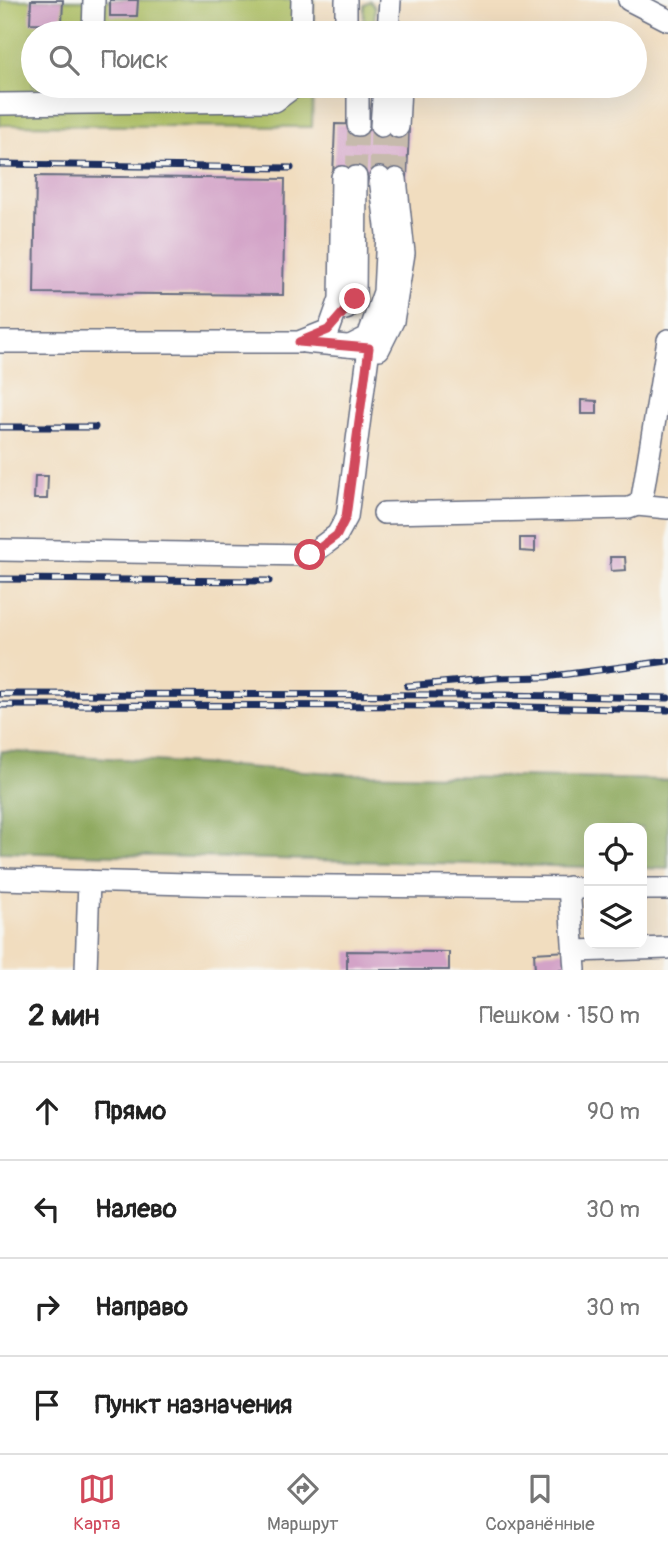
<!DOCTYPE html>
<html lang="ru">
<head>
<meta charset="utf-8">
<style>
  body { margin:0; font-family:Pangolin,sans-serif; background:#f6f6f6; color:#222 }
  .controls { position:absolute; right:21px; bottom:21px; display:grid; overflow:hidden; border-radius:14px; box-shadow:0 7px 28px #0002 }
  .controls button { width:63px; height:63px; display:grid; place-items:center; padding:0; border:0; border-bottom:2px solid #e0e0e0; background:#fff; color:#222; font:35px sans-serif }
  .stop { position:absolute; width:21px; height:21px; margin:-16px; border:5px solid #d1495b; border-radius:50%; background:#fff }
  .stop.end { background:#d1495b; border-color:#fff; box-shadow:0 2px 7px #0008 }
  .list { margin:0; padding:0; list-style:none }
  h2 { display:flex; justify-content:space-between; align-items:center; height:91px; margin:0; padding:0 28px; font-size:30px }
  h2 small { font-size:23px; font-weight:400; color:#767676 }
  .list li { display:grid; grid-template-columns:46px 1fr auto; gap:21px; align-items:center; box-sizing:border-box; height:98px; padding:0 28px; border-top:2px solid #e0e0e0 }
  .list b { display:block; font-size:26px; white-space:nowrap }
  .list em { font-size:23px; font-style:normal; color:#767676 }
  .icon { flex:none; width:38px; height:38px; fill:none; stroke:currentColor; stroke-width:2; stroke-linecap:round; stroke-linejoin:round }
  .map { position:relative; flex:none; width:668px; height:970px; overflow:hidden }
  .search { position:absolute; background:#fff; box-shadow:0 7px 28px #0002; left:21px; right:21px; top:21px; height:77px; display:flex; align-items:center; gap:18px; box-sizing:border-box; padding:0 24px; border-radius:38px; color:#767676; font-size:26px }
  .sheet { height:483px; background:#fff }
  nav { display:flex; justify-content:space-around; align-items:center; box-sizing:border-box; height:98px; border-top:2px solid #e0e0e0; background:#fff; font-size:19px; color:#767676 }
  nav a { display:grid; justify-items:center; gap:4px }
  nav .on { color:#d1495b }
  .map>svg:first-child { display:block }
  .green { fill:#adbf63; stroke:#647760; stroke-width:2 }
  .forest { fill:#8aa659; stroke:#526a5c; stroke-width:2 }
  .building { fill:#d3a3c7 }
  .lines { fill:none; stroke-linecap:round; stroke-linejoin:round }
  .minor-tunnel { stroke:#c6baac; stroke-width:21; stroke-dasharray:21 10; stroke-linecap:butt }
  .minor-casing { stroke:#666c80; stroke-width:24 }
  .minor { stroke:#fff; stroke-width:21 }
  .rail-casing { stroke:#1b2f5e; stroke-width:7 }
  .rail { stroke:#f6f6f2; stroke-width:4.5; stroke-dasharray:13; stroke-linecap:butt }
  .route { stroke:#d1495b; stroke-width:9 }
</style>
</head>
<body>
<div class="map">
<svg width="668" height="970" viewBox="0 0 668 970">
  <rect width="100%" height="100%" fill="#f6f6f2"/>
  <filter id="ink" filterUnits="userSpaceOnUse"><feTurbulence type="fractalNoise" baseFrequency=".0143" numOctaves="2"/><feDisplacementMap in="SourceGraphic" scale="14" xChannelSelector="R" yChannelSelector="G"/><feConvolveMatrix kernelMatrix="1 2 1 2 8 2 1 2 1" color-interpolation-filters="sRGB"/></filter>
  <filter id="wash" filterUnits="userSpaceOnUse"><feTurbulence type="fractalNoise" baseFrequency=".00686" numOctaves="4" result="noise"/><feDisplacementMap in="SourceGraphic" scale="28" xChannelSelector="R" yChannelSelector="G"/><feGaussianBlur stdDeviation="1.57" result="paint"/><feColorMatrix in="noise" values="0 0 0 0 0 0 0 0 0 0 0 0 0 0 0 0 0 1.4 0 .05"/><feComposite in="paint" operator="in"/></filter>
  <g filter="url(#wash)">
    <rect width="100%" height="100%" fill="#f1ddbf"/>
    <!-- green -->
    <g class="green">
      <path d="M0,0H314L313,33H33V86H313L312,127L0,125Z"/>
      <path d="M370,1L375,7L374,33H363L364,5Z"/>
    </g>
    <!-- forest -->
    <path class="forest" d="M2,751L350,774L668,780V869L642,868V828H589V867L0,852V753Z"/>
    <g id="blocks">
      <!-- building -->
      <g class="building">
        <path d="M31,0H63L62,24L30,23Z"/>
        <path d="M110,0H138L137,16H110Z"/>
        <path d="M240,86H270V90L240,91Z"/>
        <path d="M335,124L409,126L407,179L333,177Z"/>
        <path d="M36,176L285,179L283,295L34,293Z"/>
        <path d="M582,400L597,401V414H582Z"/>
        <path d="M35,476H48L47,499H34Z"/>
        <path d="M520,538H535V552L520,551Z"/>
        <path d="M610,557H625L626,570L611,571Z"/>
        <path d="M347,951L449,952V970H347Z"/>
        <path d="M568,951L569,970H535L534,953Z"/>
      </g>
    </g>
  </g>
  <g filter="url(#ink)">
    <use href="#blocks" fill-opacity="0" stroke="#666c80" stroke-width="2"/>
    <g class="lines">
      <!-- minor-tunnel -->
      <g class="minor-tunnel">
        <path d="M356,177L358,125"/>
        <path d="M380,178L381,126"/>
        <path d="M396,179L398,127"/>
      </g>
      <defs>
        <g id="minor">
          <path d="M629,0L668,20"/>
          <path d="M93,33L94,0"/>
          <path d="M301,33L302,0"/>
          <path d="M346,33V0"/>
          <path d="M388,33L390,0"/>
          <path d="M0,104L275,101L295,86"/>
          <path d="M358,125V86"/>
          <path d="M381,126L384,86"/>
          <path d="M398,127L400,86"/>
          <path d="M346,309L355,299L356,177"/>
          <path d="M0,342H299L329,330L340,299L342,177"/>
          <path d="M304,342L379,349L393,321L404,253L396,179"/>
          <path d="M350,346L368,337L384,292L387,234L380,178"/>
          <path d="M637,505L668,508"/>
          <path d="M384,513L629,508L637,505L642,498L668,340"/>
          <path d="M0,550L310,555L337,535L347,517L369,348"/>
          <path d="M0,879L227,885L589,888"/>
          <path d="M569,887L575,970"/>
          <path d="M642,889H668"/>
          <path d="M575,951L668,948"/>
          <path d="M86,970L89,881"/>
        </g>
      </defs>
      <!-- minor casing -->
      <use href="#minor" class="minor-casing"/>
      <!-- minor -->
      <use href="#minor" class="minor"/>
      <defs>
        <g id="rail">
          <path d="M0,164L291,168"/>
          <path d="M0,427H95"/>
          <path d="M0,579L269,581"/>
          <path d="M407,686L497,678L545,677L668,661"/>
          <path d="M0,694L498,695L668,698"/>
          <path d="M0,705L477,706L668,710"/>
        </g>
      </defs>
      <!-- rail casing -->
      <use href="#rail" class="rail-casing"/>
      <!-- rail -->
      <use href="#rail" class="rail"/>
    </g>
  </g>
  <g class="lines" filter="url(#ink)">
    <!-- route -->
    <path class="route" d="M310,555L337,535L346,517L369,348L299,342L328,330L355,299"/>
  </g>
</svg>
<div class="controls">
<button><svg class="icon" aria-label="locate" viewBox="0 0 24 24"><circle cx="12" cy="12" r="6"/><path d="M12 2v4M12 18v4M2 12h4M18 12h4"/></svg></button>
<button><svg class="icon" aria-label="layers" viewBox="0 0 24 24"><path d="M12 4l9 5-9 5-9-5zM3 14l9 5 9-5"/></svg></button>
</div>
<div class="stop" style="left:310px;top:555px"></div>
<div class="stop end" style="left:355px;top:299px"></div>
<div class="search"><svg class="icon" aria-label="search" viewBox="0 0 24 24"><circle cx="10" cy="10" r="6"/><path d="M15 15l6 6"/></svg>Поиск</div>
</div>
<section class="sheet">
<h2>2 мин<small>Пешком · 150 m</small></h2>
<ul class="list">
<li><svg class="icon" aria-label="ahead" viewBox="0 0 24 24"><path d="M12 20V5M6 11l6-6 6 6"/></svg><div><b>Прямо</b></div><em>90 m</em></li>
<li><svg class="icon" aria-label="left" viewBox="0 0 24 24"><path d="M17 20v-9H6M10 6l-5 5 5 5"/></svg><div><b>Налево</b></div><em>30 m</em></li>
<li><svg class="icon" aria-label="right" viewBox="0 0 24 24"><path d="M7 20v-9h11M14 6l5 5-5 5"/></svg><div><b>Направо</b></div><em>30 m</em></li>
<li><svg class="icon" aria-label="arrive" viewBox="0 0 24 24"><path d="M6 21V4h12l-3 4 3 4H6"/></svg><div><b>Пункт назначения</b></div></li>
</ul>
</section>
<nav>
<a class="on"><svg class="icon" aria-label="map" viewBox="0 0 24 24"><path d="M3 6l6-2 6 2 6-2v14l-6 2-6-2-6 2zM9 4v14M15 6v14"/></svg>Карта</a>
<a><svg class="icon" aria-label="directions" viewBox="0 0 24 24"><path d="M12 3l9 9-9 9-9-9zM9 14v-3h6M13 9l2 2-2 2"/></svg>Маршрут</a>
<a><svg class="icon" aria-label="saved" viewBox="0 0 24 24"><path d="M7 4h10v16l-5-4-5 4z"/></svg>Сохранённые</a>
</nav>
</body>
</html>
